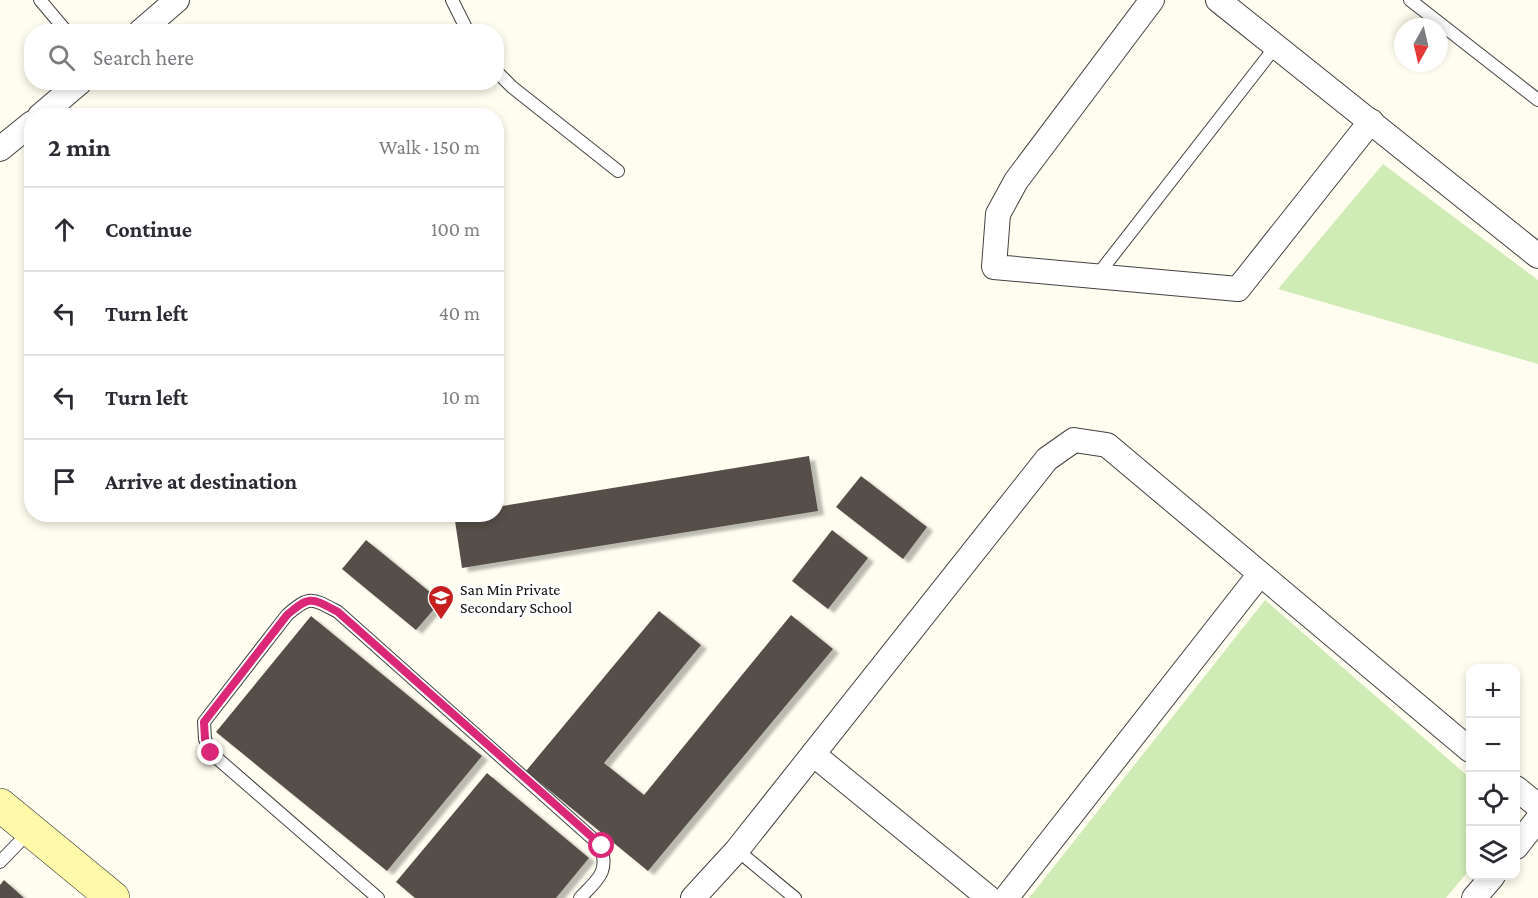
<!DOCTYPE html>
<html lang="en">
<head>
<meta charset="utf-8">
<style>
  body { margin:0; font-family:"Crimson Pro",serif; background:#f2f2f3; color:#2b2b33 }
  .controls { position:absolute; right:18px; bottom:18px; display:grid; overflow:hidden; border-radius:12px; box-shadow:0 3px 9px #0003 }
  .controls button { width:54px; height:54px; display:grid; place-items:center; padding:0; border:0; border-bottom:2px solid #e1e1e2; background:#fff; color:#2b2b33; font:30px sans-serif }
  .compass { position:absolute; left:1394px; top:18px; width:54px; height:54px; border-radius:50%; background:#fff; box-shadow:0 3px 9px #0003; rotate:188deg }
  .stop { position:absolute; width:18px; height:18px; margin:-14px; border:4px solid #db2777; border-radius:50%; background:#fff }
  .stop.end { background:#db2777; border-color:#fff; box-shadow:0 2px 6px #0008 }
  .list { margin:0; padding:0; list-style:none }
  h2 { display:flex; justify-content:space-between; align-items:center; height:78px; margin:0; padding:0 24px; font-size:26px }
  h2 small { font-size:20px; font-weight:400; color:#7c7c81 }
  .list li { display:grid; grid-template-columns:39px 1fr auto; gap:18px; align-items:center; box-sizing:border-box; height:84px; padding:0 24px; border-top:2px solid #e1e1e2 }
  .list b { display:block; font-size:22px; white-space:nowrap }
  .list em { font-size:20px; font-style:normal; color:#7c7c81 }
  .icon { flex:none; width:33px; height:33px; fill:none; stroke:currentColor; stroke-width:2; stroke-linecap:round; stroke-linejoin:round }
  .map { position:relative; flex:none; width:1538px; height:898px; overflow:hidden }
  .search { position:absolute; background:#fff; box-shadow:0 3px 9px #0003; left:24px; top:24px; width:480px; height:66px; display:flex; align-items:center; gap:15px; box-sizing:border-box; padding:0 21px; border-radius:24px; color:#7c7c81; font-size:22px }
  .panel { position:absolute; background:#fff; box-shadow:0 3px 9px #0003; left:24px; top:108px; width:480px; height:414px; border-radius:24px }
  .map>svg:first-child { display:block }
  .green { fill:#d0ecb6 }
  .building { fill:#57504a; filter:url(#shadow) }
  .lines { fill:none; stroke-linecap:round; stroke-linejoin:round }
  .lane-casing { stroke:#414141; stroke-width:14 }
  .street-casing { stroke:#414141; stroke-width:26 }
  .secondary-casing { stroke:#303030; stroke-width:34 }
  .lane { stroke:#fff; stroke-width:12 }
  .street { stroke:#fff; stroke-width:24 }
  .secondary { stroke:#fff9aa; stroke-width:33 }
  .route { stroke:#db2777; stroke-width:8 }
  .labels { text-anchor:middle; dominant-baseline:central; stroke-width:6; stroke-linejoin:round; paint-order:stroke }
  .poi-label { font-size:16px; fill:#0e0e0e; stroke:#fff; text-anchor:start }
</style>
</head>
<body>
<div class="map">
<svg width="1538" height="898" viewBox="0 0 1538 898">
  <defs>
    <filter id="shadow"><feDropShadow dx="6" dy="4" stdDeviation="1.5" flood-color="#0004"/></filter>
  </defs>
  <rect width="100%" height="100%" fill="#fffdef"/>
  <!-- green -->
  <g class="green">
    <path d="M1383,164L1538,280V364L1278,289Z"/>
    <path d="M1265,600L1470,778V869L1446,898H1029Z"/>
  </g>
  <!-- building -->
  <g class="building">
    <path d="M809,456L818,511L462,568L454,514H496V507Z"/>
    <path d="M861,476L927,527L903,559L836,507Z"/>
    <path d="M832,530L868,558L828,609L792,581Z"/>
    <path d="M366,540L441,601L416,630L342,569Z"/>
    <path d="M659,611L701,645L604,763L644,795L791,615L833,649L648,871L526,771Z"/>
    <path d="M311,616L482,756L387,871L216,732Z"/>
    <path d="M487,773L589,858L556,898H415L396,882Z"/>
    <path d="M4,880L24,898H0V885Z"/>
  </g>
  <g class="lines">
    <defs>
      <g id="lane">
        <path d="M40,0L67,32"/>
        <path d="M452,0L468,32"/>
        <path d="M1410,0L1538,100"/>
        <path d="M496,71L512,87L618,171"/>
        <path d="M1096,277L1276,46"/>
        <path d="M737,850L795,898"/>
        <path d="M0,862L30,831"/>
        <path d="M378,898L211,753L205,739L204,722L287,615C310,595 312,598 338,612L601,846C609,873 598,879 580,898"/>
      </g>
      <g id="street">
        <path d="M1152,0L1016,181L998,214L994,267L1238,289L1371,121"/>
        <path d="M1218,0L1538,256"/>
        <path d="M140,32L177,0"/>
        <path d="M40,116L80,82"/>
        <path d="M0,149L32,123"/>
        <path d="M813,754L989,898"/>
        <path d="M1516,788L1538,806"/>
        <path d="M1516,847L1538,819"/>
        <path d="M693,898L737,850L1047,459L1074,440L1107,445L1470,750"/>
        <path d="M1006,898L1260,574"/>
        <path d="M1474,898L1493,876"/>
      </g>
      <path id="secondary" d="M0,805L113,898"/>
    </defs>
    <!-- lane casing -->
    <use href="#lane" class="lane-casing"/>
    <!-- street casing -->
    <use href="#street" class="street-casing"/>
    <!-- secondary casing -->
    <use href="#secondary" class="secondary-casing"/>
    <!-- lane -->
    <use href="#lane" class="lane"/>
    <!-- street -->
    <use href="#street" class="street"/>
    <!-- secondary -->
    <use href="#secondary" class="secondary"/>
  </g>
  <g class="lines">
    <!-- route -->
    <path class="route" d="M211,753L205,739L204,722L287,615C310,595 312,598 338,612L602,846"/>
  </g>
  <!-- icons -->
  <defs>
    <symbol id="school-pin" viewBox="-11 -11 22 30"><path d="M0 17L-7.5 6A9.5 9.5 0 1 1 7.5 6Z" fill="#c51f20" stroke="#fff"/><path d="M0-5L7-2L0 1L-7-2ZM-4 1L0 2.5L4 1V4Q0 6-4 4Z" fill="#fff"/></symbol>
  </defs>
  <g fill-rule="evenodd">
    <use href="#school-pin" x="426" y="583" width="30" height="40"/>
  </g>
  <g class="labels">
    <!-- poi labels -->
    <g class="poi-label">
      <text x="460" y="589">San Min Private<tspan x="460" dy="18">Secondary School</tspan></text>
    </g>
  </g>
</svg>
<div class="controls">
<button>+</button>
<button>−</button>
<button><svg class="icon" aria-label="locate" viewBox="0 0 24 24"><circle cx="12" cy="12" r="6"/><path d="M12 2v4M12 18v4M2 12h4M18 12h4"/></svg></button>
<button><svg class="icon" aria-label="layers" viewBox="0 0 24 24"><path d="M12 4l9 5-9 5-9-5zM3 14l9 5 9-5"/></svg></button>
</div>
<svg class="compass" viewBox="-18 -18 36 36"><path d="M0-13l5 13h-10z" fill="#e53935"/><path d="M0 13l5-13h-10z" fill="#7c7c81"/></svg>
<div class="stop" style="left:602px;top:846px"></div>
<div class="stop end" style="left:211px;top:753px"></div>
<div class="search"><svg class="icon" aria-label="search" viewBox="0 0 24 24"><circle cx="10" cy="10" r="6"/><path d="M15 15l6 6"/></svg>Search here</div>
<section class="panel">
<h2>2 min<small>Walk · 150 m</small></h2>
<ul class="list">
<li><svg class="icon" aria-label="ahead" viewBox="0 0 24 24"><path d="M12 20V5M6 11l6-6 6 6"/></svg><div><b>Continue</b></div><em>100 m</em></li>
<li><svg class="icon" aria-label="left" viewBox="0 0 24 24"><path d="M17 20v-9H6M10 6l-5 5 5 5"/></svg><div><b>Turn left</b></div><em>40 m</em></li>
<li><svg class="icon" aria-label="left" viewBox="0 0 24 24"><path d="M17 20v-9H6M10 6l-5 5 5 5"/></svg><div><b>Turn left</b></div><em>10 m</em></li>
<li><svg class="icon" aria-label="arrive" viewBox="0 0 24 24"><path d="M6 21V4h12l-3 4 3 4H6"/></svg><div><b>Arrive at destination</b></div></li>
</ul>
</section>
</div>
</body>
</html>
